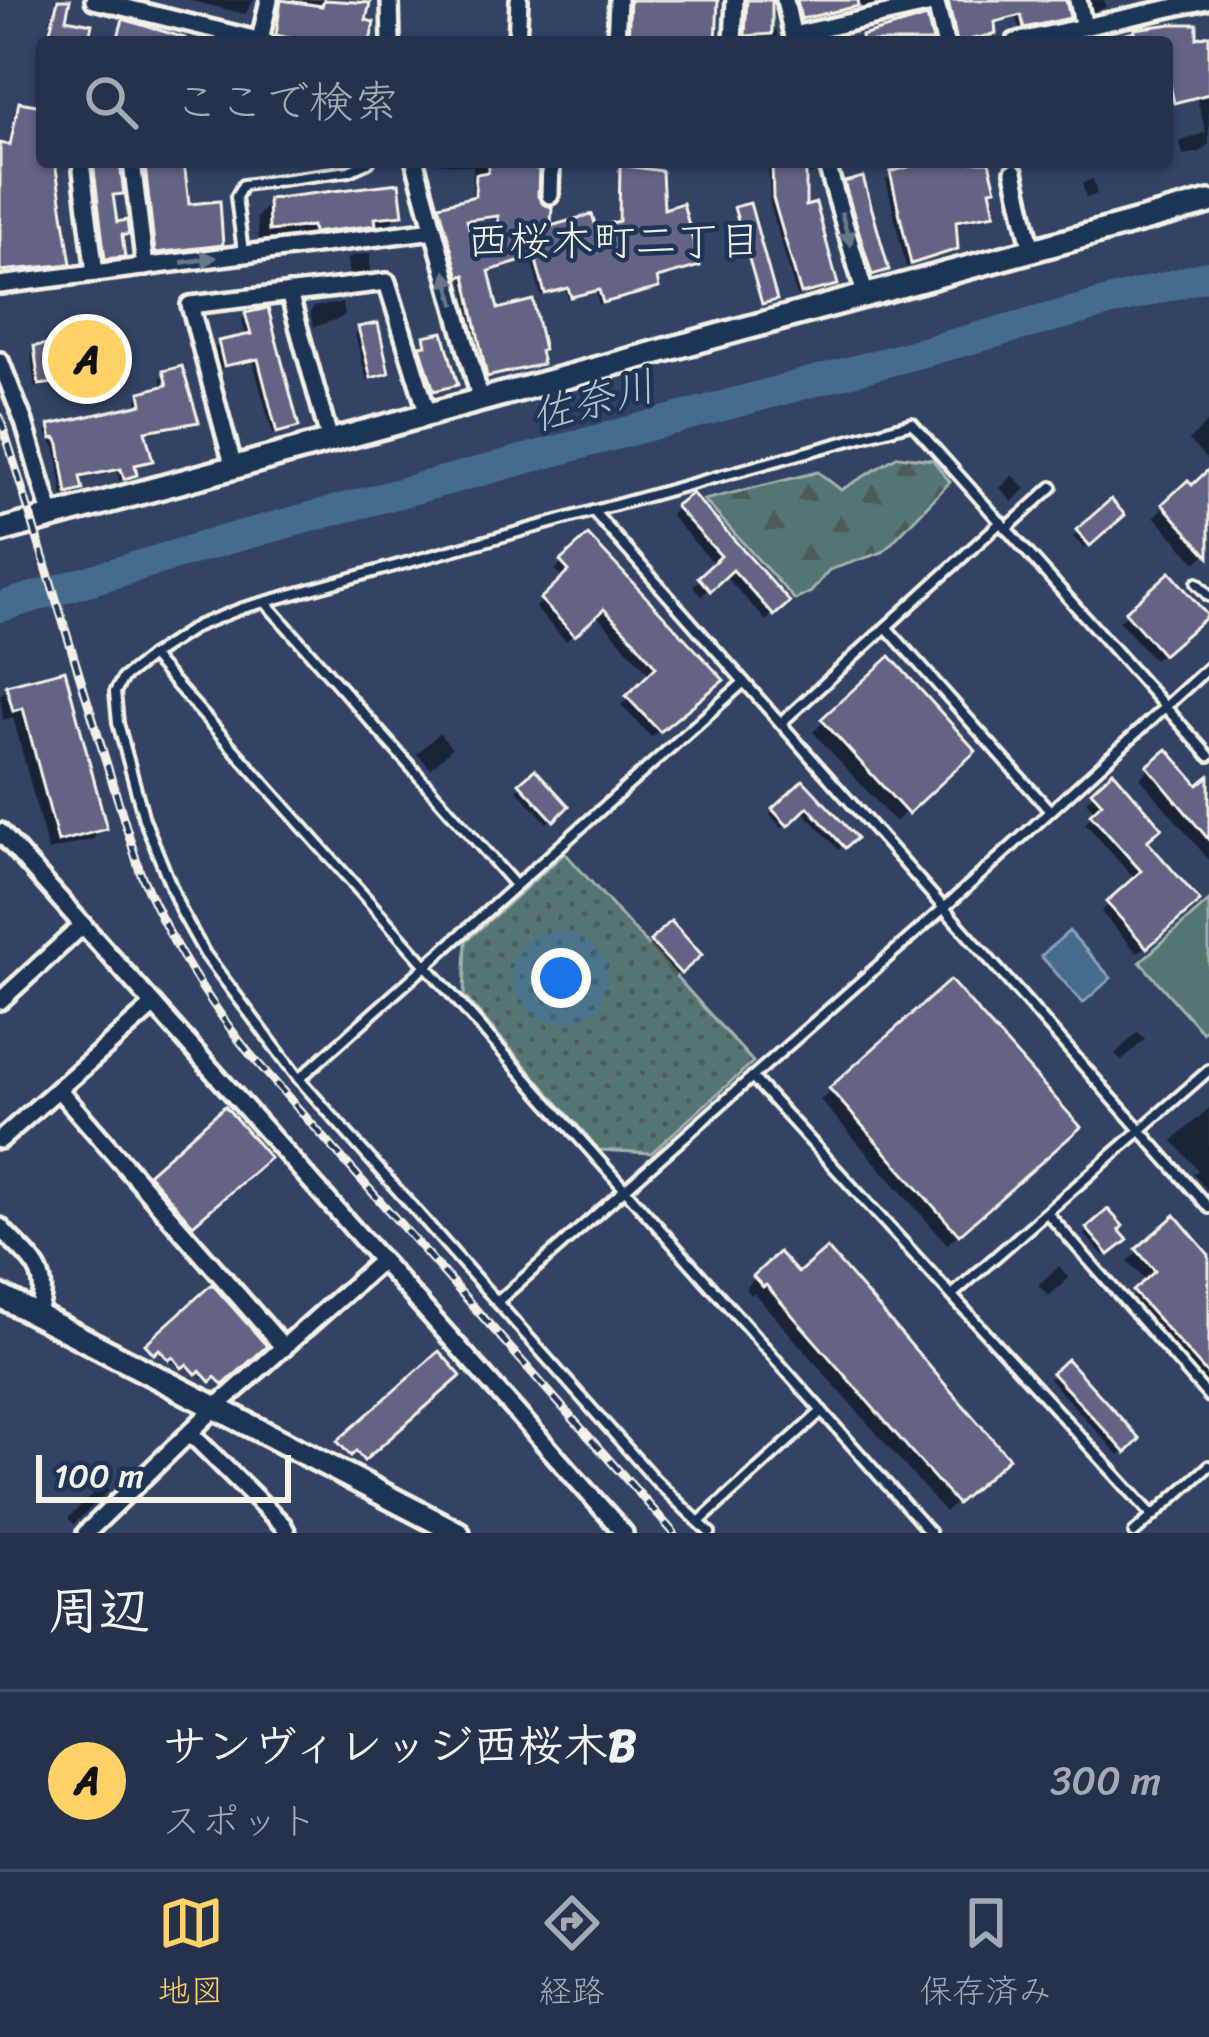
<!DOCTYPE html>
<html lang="ja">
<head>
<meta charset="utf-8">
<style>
  body { margin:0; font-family:Sriracha,"Klee One",sans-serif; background:#323e55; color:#f1f3f6 }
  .scale { position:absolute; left:36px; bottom:30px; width:255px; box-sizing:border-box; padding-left:12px; border:6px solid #f4f1e8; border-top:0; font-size:33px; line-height:42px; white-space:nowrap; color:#f4f1e8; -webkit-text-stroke:9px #1d3557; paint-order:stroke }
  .you { position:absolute; left:561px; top:978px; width:42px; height:42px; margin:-30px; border:9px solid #fff; border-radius:50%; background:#1a73e8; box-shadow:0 0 0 18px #1a73e833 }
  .badge { display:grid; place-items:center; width:78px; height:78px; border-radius:50%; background:#ffd166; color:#111; font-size:39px; font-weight:700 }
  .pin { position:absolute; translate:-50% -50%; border:6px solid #fff; box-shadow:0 3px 12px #0006 }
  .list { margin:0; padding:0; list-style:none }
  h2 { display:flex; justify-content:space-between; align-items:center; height:156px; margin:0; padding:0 48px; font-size:51px }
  h2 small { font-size:39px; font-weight:400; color:#a4aab5 }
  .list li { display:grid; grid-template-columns:78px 1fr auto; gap:36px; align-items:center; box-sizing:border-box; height:180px; padding:0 48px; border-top:3px solid #424d63 }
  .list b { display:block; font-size:45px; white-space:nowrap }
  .list p { margin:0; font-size:39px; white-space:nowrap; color:#a4aab5 }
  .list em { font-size:39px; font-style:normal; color:#a4aab5 }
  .icon { flex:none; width:66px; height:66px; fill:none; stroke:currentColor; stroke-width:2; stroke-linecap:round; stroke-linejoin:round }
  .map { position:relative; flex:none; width:1209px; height:1533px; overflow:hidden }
  .search { position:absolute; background:#26324b; box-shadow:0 3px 9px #0004; left:36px; right:36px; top:36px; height:132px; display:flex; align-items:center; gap:30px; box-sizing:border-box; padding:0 42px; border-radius:12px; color:#a4aab5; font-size:45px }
  .sheet { height:336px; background:#26324b }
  nav { display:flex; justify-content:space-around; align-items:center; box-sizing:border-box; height:168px; border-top:3px solid #424d63; background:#26324b; font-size:33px; color:#a4aab5 }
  nav a { display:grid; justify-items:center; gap:6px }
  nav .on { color:#ffd166 }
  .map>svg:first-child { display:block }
  .grass { fill:url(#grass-dots); stroke:#a4b2ae; stroke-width:3 }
  .forest { fill:url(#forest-firs); stroke:#a4b2ae; stroke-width:3 }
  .green { fill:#557473; stroke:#a4b2ae; stroke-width:3 }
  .water { fill:#456c8d; stroke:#8ba1b1; stroke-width:3 }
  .shadow { fill:#0007; fill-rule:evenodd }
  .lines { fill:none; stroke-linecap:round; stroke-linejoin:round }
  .river { stroke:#456c8d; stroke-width:30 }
  .building { fill:#646384; stroke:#f4f1e8; stroke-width:3; fill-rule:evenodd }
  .lane-casing { stroke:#f4f1e8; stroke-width:16 }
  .street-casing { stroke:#f4f1e8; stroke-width:24 }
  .secondary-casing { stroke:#f4f1e8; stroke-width:30 }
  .lane { stroke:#1d3557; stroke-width:8 }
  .street { stroke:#1d3557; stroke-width:15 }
  .secondary { stroke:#1d3557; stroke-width:21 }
  .rail-casing { stroke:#f4f1e8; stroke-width:9 }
  .rail { stroke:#1d3557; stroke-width:4.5; stroke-dasharray:14; stroke-linecap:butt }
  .oneway { fill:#68778a }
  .labels { text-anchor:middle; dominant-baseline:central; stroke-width:9; stroke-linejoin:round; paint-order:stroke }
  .neighbourhood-label { font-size:42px; fill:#f4f1e8; stroke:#1d3557 }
  .water-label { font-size:42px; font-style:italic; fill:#b7c2c8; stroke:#1d3557 }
</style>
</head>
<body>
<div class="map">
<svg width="1209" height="1533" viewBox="0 0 1209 1533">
  <defs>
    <pattern id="grass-dots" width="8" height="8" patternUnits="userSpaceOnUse" patternTransform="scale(3)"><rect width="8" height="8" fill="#557473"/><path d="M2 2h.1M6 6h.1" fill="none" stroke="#4e5c5a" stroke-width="1.8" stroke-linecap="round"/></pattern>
    <pattern id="forest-firs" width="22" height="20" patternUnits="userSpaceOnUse" patternTransform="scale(3)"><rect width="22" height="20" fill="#557473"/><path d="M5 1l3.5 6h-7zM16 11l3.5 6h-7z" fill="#4e5c5a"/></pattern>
  </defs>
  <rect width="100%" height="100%" fill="#324364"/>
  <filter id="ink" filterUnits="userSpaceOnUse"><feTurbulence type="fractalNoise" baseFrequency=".00833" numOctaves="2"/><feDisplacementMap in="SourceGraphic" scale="24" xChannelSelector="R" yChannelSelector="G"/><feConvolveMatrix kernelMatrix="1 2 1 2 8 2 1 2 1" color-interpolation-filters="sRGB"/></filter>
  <g filter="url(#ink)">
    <!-- grass -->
    <path class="grass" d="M565,853L753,1062L651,1153L599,1150L464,996L466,941Z"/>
    <!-- forest -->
    <path class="forest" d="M898,456L933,460L950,482L883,552L829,570L811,592L795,600L704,500L818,472L841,490Z"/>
    <!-- green -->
    <path class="green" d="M1209,901V1026L1202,1032L1140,962Z"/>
    <!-- water -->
    <path class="water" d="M1069,931L1111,978L1083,1003L1041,956Z"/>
    <!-- shadow -->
    <g class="shadow">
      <path d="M56,0H67L63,21L85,42H44Z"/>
      <path d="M188,0H254L245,14Z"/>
      <path d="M283,0L302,5L303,0H344L366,5L362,22L368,42H290L271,37L277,4Z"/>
      <path d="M626,0H721L715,10L713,42H625Z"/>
      <path d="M742,0H769V31L776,30L779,42H744Z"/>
      <path d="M792,0H905L797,22Z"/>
      <path d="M939,0H1064L1066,17L1062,21L1020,31L1016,18L992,25L993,32L979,42H952Z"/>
      <path d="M1084,0H1104L1106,7L1089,14Z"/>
      <path d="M123,23L197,42H114Z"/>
      <path d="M908,29L928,42H831Z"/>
      <path d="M1136,31L1194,42L1209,38V144L1200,152L1183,155L1180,142L1206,132L1197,99L1170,105L1167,42H1133L1131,36Z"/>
      <path d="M20,105L42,149V162H54L68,263L63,267L0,274V147L7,148L15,109Z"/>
      <path d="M87,162H118L121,193L111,199L114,225L126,233L120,239L122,256L116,261L100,263Z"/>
      <path d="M134,162H188L189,169L182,175L186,207L220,243L214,249L150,257Z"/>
      <path d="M426,162H530L536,201L548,230L594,231L617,224L619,162H631V167L697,265L654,279L656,287L652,291L599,305L596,292L568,299L565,289L541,296L531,259L486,272L496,312L540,363L484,379L462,277L456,279L437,211L472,200L473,166ZM496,219L498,252L473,258L464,223Z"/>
      <path d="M768,162H811L814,173L801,178L804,210L834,284L830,289L797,297L770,204Z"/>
      <path d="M929,162H989L994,188L988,194L992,213L987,218L953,224L955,247L950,252L906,267L886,179Z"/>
      <path d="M1093,179L1097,194L1086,198L1082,183Z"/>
      <path d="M846,184L886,269L882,274L868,278L842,189Z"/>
      <path d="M269,202L400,214L389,224L371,226L363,234L304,242L303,234L259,240L257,218Z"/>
      <path d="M736,210L772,300L761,304Z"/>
      <path d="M370,253V270L365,275L349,277L347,260L352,256Z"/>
      <path d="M342,303L345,314L341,318L314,327L310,312L314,307Z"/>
      <path d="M247,315L295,426L291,431L273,435L253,362L219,369L215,348L220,343L247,338L242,320Z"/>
      <path d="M359,330L386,372L381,377L367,380L355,335Z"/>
      <path d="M426,339L455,384L450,389L430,394L417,354Z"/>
      <path d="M36,349L98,376L93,381L35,388L31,354Z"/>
      <path d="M164,374L195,421L191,425L143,434L149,460L132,467L134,474L129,478L119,481L117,472L78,480L80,489L63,497L56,449L46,433L51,428L139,408L137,399L141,394L163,389L160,378Z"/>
      <path d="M1209,421V462L1189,440Z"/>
      <path d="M1209,473V552L1196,563L1154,516L1188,485L1192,489Z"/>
      <path d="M1013,475L1026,489L1012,502L1000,488Z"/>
      <path d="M691,497L786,601L766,621L724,575L701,596L693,586L715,565L670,515Z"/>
      <path d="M1111,503L1121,515L1084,548L1073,537Z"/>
      <path d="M588,539L713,687L651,737L621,705L651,676L595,613L566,641L535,608L564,580L555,570Z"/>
      <path d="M1169,576L1204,615L1154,660L1119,621Z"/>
      <path d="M889,661L972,751L895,822L813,732Z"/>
      <path d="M63,674L104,828L93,839L48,851L13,717L3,720L0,695L8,688Z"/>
      <path d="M439,733L452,748L431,769L417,754Z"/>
      <path d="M1149,768L1198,790L1209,785V860L1140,778Z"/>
      <path d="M535,773L565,806L547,823L517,790Z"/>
      <path d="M1113,776L1143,842L1196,901L1137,953L1101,912L1135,880L1085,823L1096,812L1086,801Z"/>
      <path d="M803,784L853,837L839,850L801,809L782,828L770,815Z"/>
      <path d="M671,926L698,955L674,977L648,947Z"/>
      <path d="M950,984L1066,1138L947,1244L820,1100Z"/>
      <path d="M1138,1032L1145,1039L1122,1061L1115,1054Z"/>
      <path d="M1209,1108V1192L1193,1174L1198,1170L1173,1141Z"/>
      <path d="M225,1110L266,1158L190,1224L149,1177Z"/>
      <path d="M1107,1213L1124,1240L1104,1256L1084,1234Z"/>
      <path d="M1175,1220L1209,1259V1397L1126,1303L1147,1283L1128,1261Z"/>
      <path d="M779,1256L995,1469L945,1512L754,1293L751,1295L745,1288Z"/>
      <path d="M1059,1266L1069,1278L1049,1296L1038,1285Z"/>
      <path d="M212,1288L262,1346L220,1384L212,1376L207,1381L184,1363L179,1367L156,1349L151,1353L146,1347Z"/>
      <path d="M1067,1363L1136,1439L1119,1455L1049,1379Z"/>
      <path d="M103,1484L109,1490L74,1524L68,1518Z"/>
    </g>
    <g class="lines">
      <!-- river -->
      <path class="river" d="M0,607L225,540L1209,275"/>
    </g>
    <!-- building -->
    <g class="building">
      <path d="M58,0H70L66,19L92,24L88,42H47Z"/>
      <path d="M281,0L322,6L324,0L370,3L366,20L374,22L370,42H307L276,35Z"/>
      <path d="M630,0H718L716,42H628Z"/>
      <path d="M747,0H772V34L745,36Z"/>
      <path d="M797,0H858L859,6L801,19Z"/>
      <path d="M948,0H1066L1070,18L1024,28L1021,15L995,22L996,34L957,42Z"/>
      <path d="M927,17L933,42H862L861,36Z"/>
      <path d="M123,19L185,38L184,42H124L125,39L118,37Z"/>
      <path d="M1172,24H1197V38L1209,35V94L1174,103L1167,71V42H1118L1117,36L1135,32L1134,29Z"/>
      <path d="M19,102L42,106V162H55L71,264L0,271V143L10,145Z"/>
      <path d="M93,162L120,163L124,194L113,195L117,222L127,220L129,235H122L125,257L105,259Z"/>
      <path d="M169,162H184L189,204L220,201L223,245L155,253L145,166Z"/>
      <path d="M488,162H527L526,168L539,169L538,196L543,204L552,207L551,226L592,214L596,227L619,221L620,165L662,171L664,209L683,203L700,266L657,278L659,288L603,303L599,290L571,297L568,288L545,294L535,257L489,271L498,309L533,300L544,350L540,351L543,364L487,377L465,275L459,277L439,205L475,196L476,174L488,172ZM498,216L500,248L476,254L467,220Z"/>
      <path d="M772,162H806V206L816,203L838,285L801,294L773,198Z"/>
      <path d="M926,162H989L996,189L990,190L995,214L956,221L958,249L911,264L890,172Z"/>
      <path d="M863,177L889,270L872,275L844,182Z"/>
      <path d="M399,183L403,215L375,218L376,225L313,233L312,226L269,231L268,199Z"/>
      <path d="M750,203L777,300L762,304L734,207Z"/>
      <path d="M268,308L299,427L277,433L258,359L224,366L218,341L251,334L245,313Z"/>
      <path d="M378,323L389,373L371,378L358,327Z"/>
      <path d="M443,332L458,385L434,391L420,346L426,345L424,336Z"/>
      <path d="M97,338L101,377L39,385L34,346Z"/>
      <path d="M182,366L199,422L145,431L153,461L135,465L137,475L124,479L121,469L80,477L83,490L67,494L59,444L56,438L52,439L49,425L142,404L140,392L167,385L163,371Z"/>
      <path d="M1209,469V557L1162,504L1188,480L1192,485Z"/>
      <path d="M692,493L790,602L774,616L733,570L710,591L698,577L721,556L675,506Z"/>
      <path d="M1111,499L1125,515L1090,546L1076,530Z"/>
      <path d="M588,535L724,680L660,732L626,696L656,667L634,640L604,609L575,636L540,599L569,571L560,561Z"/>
      <path d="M1170,572L1208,616L1163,655L1125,612Z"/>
      <path d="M890,656L976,751L908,814L821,719Z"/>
      <path d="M65,670L107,829L58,842L23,708L13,711L6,685Z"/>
      <path d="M1167,749L1198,785L1209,776V840L1147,766Z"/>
      <path d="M535,769L569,806L554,821L519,783Z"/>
      <path d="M1113,771L1162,828L1147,841L1200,901L1147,948L1106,902L1141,871L1090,814L1102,803L1091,791Z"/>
      <path d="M803,780L857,838L845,848L808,807L788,826L772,809Z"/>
      <path d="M671,921L702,955L681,974L650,941Z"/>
      <path d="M950,980L1081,1127L959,1235L829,1088Z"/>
      <path d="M225,1106L270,1158L193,1225L148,1174Z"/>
      <path d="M1108,1209L1123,1226L1119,1230L1128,1240L1109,1255L1086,1228Z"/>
      <path d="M1175,1215L1209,1255V1376L1133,1291L1155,1271L1136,1249Z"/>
      <path d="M827,1248L1009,1458L957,1504L766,1285L763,1287L753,1276L779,1252L798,1273Z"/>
      <path d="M212,1284L267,1346L223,1385L215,1377L210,1382L200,1371L196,1374L187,1364L182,1368L173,1357L169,1360L159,1349L154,1354L145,1344Z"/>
      <path d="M439,1351L461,1376L364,1461L356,1451L351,1456L337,1441Z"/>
      <path d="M1067,1359L1140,1439L1126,1453L1052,1373Z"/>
    </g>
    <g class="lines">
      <defs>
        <g id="lane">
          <path d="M243,252L236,197L243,185L349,171L369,162"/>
          <path d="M593,511L1209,1208"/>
          <path d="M1006,529L1052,487"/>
          <path d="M1197,583L1209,596"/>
          <path d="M266,603L515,885"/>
          <path d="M886,627L1050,811"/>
          <path d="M151,656L930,1533"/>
          <path d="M781,723L1001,522"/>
          <path d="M752,1077L1153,1516"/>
          <path d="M299,1079L744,682"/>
          <path d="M1048,1214L1209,1397"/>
          <path d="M952,1295L1209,1070"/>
          <path d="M497,1302L945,907L1209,667"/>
          <path d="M699,1522L822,1411"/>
          <path d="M710,1533L655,1480L299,1079L205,954L181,911L144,819L118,723L115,692L123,678L151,656L197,626L243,608L912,423L1209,756"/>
          <path d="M1134,1533L1209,1466"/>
        </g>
        <g id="street">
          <path d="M94,0L266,42"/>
          <path d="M390,0L391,42"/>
          <path d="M785,0L794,42"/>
          <path d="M1078,0L1084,27"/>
          <path d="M793,35L936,3L945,42"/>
          <path d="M260,40L269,0"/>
          <path d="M517,42L519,0"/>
          <path d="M616,42L618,0"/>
          <path d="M733,42L735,0"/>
          <path d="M1015,42L1207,0"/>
          <path d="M81,162L95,273"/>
          <path d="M132,162L145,267"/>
          <path d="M415,162L481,401"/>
          <path d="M826,162L866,297"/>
          <path d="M1014,172L1032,251"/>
          <path d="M550,195L551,162"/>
          <path d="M0,285L434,230"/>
          <path d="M289,293L330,441"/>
          <path d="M0,361L24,422L52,518"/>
          <path d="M234,468L190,305L387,282L428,415"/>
          <path d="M0,832L624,1533"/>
          <path d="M0,1001L83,925"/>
          <path d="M58,1089L284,1348"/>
          <path d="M0,1140L154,1005"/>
          <path d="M0,1227C29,1260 54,1269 37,1315"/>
          <path d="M190,1433L283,1525L287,1533"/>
          <path d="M86,1533L215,1408L381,1261"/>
        </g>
        <g id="secondary">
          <path d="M0,531L1209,202"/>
          <path d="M0,1296L458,1533"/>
        </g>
      </defs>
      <!-- lane casing -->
      <use href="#lane" class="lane-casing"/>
      <!-- street casing -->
      <use href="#street" class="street-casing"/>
      <!-- secondary casing -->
      <use href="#secondary" class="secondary-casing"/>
      <!-- lane -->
      <use href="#lane" class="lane"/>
      <!-- street -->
      <use href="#street" class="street"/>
      <!-- secondary -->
      <use href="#secondary" class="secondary"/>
      <defs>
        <path id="rail" d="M0,417L140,872C168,939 204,995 249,1053L674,1533"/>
      </defs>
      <!-- rail casing -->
      <use href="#rail" class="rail-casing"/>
      <!-- rail -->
      <use href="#rail" class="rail"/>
    </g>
    <!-- one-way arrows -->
    <defs><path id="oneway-solid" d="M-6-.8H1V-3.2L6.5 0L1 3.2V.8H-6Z" transform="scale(3)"/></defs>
    <g class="oneway">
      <use href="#oneway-solid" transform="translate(846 229) rotate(74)"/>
      <use href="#oneway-solid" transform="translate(199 260) rotate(-8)"/>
      <use href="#oneway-solid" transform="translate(450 288) rotate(-106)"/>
    </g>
  </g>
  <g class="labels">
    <!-- neighbourhood labels -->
    <g class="neighbourhood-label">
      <text x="614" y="241">西桜木町二丁目</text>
    </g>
    <!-- water labels -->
    <g class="water-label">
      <text transform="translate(593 401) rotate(-15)">佐奈川</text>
    </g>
  </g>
</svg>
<div class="scale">100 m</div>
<div class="you"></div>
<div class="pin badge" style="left:87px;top:359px">A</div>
<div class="search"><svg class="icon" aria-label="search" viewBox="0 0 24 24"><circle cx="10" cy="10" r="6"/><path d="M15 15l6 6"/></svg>ここで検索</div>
</div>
<section class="sheet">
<h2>周辺<small></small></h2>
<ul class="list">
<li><span class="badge">A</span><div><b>サンヴィレッジ西桜木B</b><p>スポット</p></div><em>300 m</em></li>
</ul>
</section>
<nav>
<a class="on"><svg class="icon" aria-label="map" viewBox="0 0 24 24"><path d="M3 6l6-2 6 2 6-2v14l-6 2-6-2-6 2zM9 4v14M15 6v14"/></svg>地図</a>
<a><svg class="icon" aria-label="directions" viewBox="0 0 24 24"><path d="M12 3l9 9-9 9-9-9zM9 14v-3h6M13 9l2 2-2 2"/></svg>経路</a>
<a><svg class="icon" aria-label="saved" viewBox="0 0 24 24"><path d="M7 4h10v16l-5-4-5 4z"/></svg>保存済み</a>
</nav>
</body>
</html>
